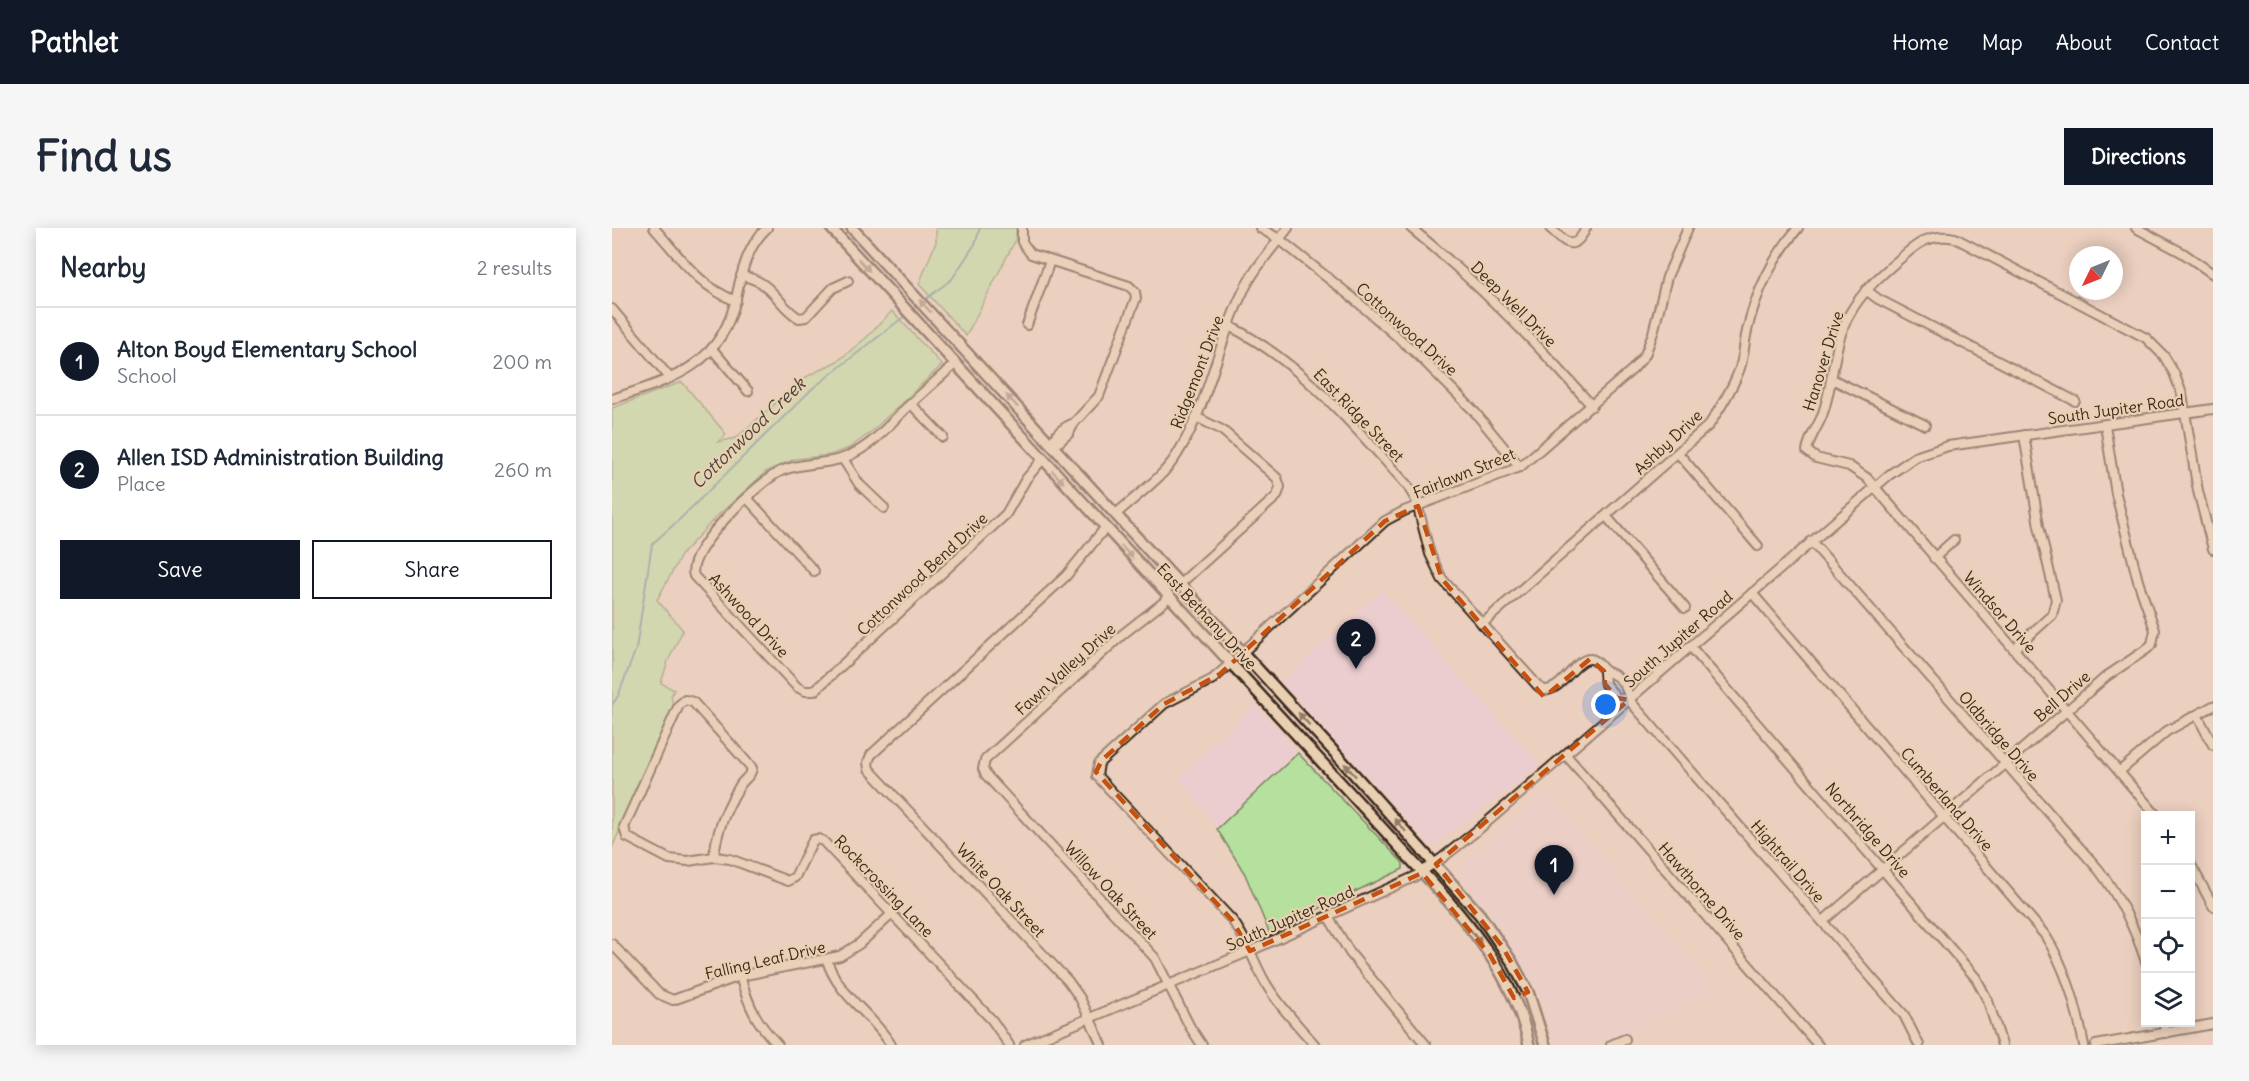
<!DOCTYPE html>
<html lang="en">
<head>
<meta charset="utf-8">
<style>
  body { margin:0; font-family:Delius,sans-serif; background:#f6f6f7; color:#1f2937 }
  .controls { position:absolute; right:18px; bottom:18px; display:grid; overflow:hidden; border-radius:0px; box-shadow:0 3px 15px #0003 }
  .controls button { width:54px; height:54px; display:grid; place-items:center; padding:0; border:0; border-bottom:2px solid #e0e1e3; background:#fff; color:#1f2937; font:30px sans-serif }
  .compass { position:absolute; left:1457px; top:18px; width:54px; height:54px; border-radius:50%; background:#fff; box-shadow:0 3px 15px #0003; rotate:227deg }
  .you { position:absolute; left:994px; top:477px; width:21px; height:21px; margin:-15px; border:4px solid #fff; border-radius:50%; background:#1a73e8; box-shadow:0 0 0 9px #1a73e833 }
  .badge { display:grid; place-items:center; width:39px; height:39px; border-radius:50%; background:#111827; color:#fff; font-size:20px; font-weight:700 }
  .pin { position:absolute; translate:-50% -50px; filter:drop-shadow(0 2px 3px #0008) }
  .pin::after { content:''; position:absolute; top:32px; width:21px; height:18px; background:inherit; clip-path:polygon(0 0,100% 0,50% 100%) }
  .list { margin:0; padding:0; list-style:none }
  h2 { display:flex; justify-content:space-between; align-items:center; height:78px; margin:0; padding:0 24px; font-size:26px }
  h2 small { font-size:20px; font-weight:400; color:#747a83 }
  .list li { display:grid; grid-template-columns:39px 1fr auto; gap:18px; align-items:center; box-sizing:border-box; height:108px; padding:0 24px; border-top:2px solid #e0e1e3 }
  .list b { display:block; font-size:22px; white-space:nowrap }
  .list p { margin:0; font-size:20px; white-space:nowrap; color:#747a83 }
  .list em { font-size:20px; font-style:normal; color:#747a83 }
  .actions { display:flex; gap:12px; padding:18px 24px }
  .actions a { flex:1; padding:14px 0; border:2px solid #111827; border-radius:0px; text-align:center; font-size:21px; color:#111827 }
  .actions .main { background:#111827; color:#fff }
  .icon { flex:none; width:33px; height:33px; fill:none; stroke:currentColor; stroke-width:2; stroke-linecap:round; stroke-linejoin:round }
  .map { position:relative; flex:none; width:1601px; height:817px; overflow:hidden; border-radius:0px }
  header { display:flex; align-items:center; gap:36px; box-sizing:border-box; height:84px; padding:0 30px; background:#111827; color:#fff }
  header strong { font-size:28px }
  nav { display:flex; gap:33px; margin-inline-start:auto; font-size:21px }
  .intro { display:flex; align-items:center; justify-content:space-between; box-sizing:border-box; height:144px; padding:0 36px }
  h1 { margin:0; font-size:42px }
  .button { padding:15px 27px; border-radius:0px; background:#111827; color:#fff; font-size:21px; font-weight:700 }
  main { display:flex; gap:36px; padding:0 36px }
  aside { flex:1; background:#fff; border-radius:0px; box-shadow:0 3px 15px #0003 }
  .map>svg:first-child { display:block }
  .built { fill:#eccdcf }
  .green { fill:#b5e09d; stroke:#78855e; stroke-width:1.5 }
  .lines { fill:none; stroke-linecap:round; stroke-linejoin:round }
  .stream { stroke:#668995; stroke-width:2 }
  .minor-casing { stroke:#3b2a1e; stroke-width:12 }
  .major-casing { stroke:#3b2a1e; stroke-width:14 }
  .minor { stroke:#ead0b2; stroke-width:8 }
  .major { stroke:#ead0b2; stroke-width:9 }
  .oneway { fill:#927d68 }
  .marked { fill:none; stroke:#c55010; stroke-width:4.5; stroke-dasharray:12 8; stroke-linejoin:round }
  .labels { text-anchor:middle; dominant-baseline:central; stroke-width:4.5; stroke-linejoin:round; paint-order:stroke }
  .street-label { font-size:16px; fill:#3b2a1e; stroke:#ead0b2 }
  .water-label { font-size:18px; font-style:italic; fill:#46423c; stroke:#ead0b2 }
</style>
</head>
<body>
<header>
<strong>Pathlet</strong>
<nav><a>Home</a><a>Map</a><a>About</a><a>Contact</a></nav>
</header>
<div class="intro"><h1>Find us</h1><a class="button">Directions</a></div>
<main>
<aside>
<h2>Nearby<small>2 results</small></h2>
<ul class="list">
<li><span class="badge">1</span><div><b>Alton Boyd Elementary School</b><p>School</p></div><em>200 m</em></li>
<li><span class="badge">2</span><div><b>Allen ISD Administration Building</b><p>Place</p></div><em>260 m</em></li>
</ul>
<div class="actions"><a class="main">Save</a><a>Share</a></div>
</aside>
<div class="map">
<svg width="1601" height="817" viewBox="0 0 1601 817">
  <rect width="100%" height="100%" fill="#ebcfbf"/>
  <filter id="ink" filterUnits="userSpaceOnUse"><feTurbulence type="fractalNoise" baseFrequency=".0167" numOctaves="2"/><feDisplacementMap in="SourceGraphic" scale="12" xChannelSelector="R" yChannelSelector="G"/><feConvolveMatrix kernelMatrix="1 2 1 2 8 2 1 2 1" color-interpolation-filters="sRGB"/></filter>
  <g filter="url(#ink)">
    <!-- built -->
    <g class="built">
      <path d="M770,362L928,537L821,618L813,612L669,454Z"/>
      <path d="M643,476L686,525L605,601L596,586L567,550Z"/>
      <path d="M932,562L1105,764L985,817H941L932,782L914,745L883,692L843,641Z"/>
    </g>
    <!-- green -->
    <g class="green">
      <path d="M324,0H404V11L354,108L307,56L324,14Z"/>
      <path d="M280,83L330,137L258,205L237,220L218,227L183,231L155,243L102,291L70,326L45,372L71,402L56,433L49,455L62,462L59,468L62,479L0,620V180L70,154L114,206L106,214L124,210L192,150L227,132L254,110Z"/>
      <path d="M686,525L791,635V641L657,704L633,646L605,601Z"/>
    </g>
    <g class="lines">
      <!-- stream -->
      <g class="stream">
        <path d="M310,74L340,51L363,16L368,0"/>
        <path d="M0,477L6,468L24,421L40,316L68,291L201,160L294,87"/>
      </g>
      <defs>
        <g id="minor">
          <path d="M42,0C69,30 86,58 124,73"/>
          <path d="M410,0V14L419,26L517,58L523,64L524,70L487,168L462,195L457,205L447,214L440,216C443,205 452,199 462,195"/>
          <path d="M648,0L667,11L741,70L805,126L861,182L908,239"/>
          <path d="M799,0C865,54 924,114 980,178"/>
          <path d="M938,0C954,15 962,25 974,0"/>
          <path d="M1524,0L1571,25L1601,46"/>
          <path d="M129,48C161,52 166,79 187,90L194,89L221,60L236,53"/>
          <path d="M1254,62L1266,71L1463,173"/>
          <path d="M0,81L58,150"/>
          <path d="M415,97L438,33"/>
          <path d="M617,98C687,132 744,200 795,257L804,272L818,326L830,351L926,458L932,462C951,463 962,431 978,431C986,431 989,442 996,444C1009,449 1016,458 1017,472L1292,787L1307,817"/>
          <path d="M100,121L136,163"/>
          <path d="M343,136C326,151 309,166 292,182C277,197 263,214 244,224C220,239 194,232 169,243C147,253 73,323 82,348L185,459L193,463H202L394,286L414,251L430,232"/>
          <path d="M1220,151L1313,197"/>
          <path d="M0,171C62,151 111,137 125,66C130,42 136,17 155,0"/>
          <path d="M299,176L331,209"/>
          <path d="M1066,225L1146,318"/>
          <path d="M231,231L247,256L272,280"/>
          <path d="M135,270L202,343"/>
          <path d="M504,286C525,267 552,249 566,225C596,177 605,118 629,68C640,43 659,22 676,0"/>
          <path d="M994,288L1073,380"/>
          <path d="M1199,313L1487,642C1508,670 1523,700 1534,734"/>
          <path d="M1322,330L1342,312"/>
          <path d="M568,356L665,268L668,259L665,250L610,202L584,189"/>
          <path d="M1140,365L1433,707C1455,742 1464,777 1472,817"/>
          <path d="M556,368L552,374L511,406L373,532L371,541L374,547L543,730L578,799L590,817"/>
          <path d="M870,396L1097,197C1109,179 1121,160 1128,140C1132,128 1132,115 1135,103C1143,66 1161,29 1186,0"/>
          <path d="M1078,418L1364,750L1376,773L1390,817"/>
          <path d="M1402,421L1440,387L1444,372L1427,298L1412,207"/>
          <path d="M631,424L773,293L792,283L908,239L1021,141L1033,127L1041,105L1055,49L1076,0"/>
          <path d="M618,436L601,451L552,476L487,535L485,548L620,692C635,711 641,733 653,754C666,777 686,797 703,817"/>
          <path d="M992,443L993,456L1005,470L1017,472"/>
          <path d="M1585,487L1601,517"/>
          <path d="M954,527L1206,817"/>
          <path d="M1508,543L1555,503L1601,478"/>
          <path d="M1545,588L1255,250L1237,238L1204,230L1195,223C1197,208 1207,198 1211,185C1222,153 1221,116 1237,87C1250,63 1270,46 1290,29C1307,14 1320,5 1343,10L1534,110L1552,128L1562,145L1570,166L1586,263L1601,321"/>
          <path d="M102,629C104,605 115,579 127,559C131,551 139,549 140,540L81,474L73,472L67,477L12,599L15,609L57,631L76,633L102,629L118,631L176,653L183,649L201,612L206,611L211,613L380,792L397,817"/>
          <path d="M1578,635L1601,678"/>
          <path d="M716,688L738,725L814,817"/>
          <path d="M1211,693L1495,448L1535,421L1540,416L1543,402L1526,353L1504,266L1493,197"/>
          <path d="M0,716L47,766L61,772L128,748L228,728L247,716L280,686"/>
          <path d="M215,732C225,767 261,786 279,817"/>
          <path d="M128,748C137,779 144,794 166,817"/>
          <path d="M1551,794L1554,805"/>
          <path d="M413,817L638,723L802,649L830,630L867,601L1277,247L1303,229L1336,218L1601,181"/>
          <path d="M490,817L468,770L456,753L257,541L256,534L259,527L454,348L493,300"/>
          <path d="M999,817L1013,811"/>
          <path d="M1484,817L1601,796"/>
        </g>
        <g id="major">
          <path d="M219,0L772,602C828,665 900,731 917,817"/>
          <path d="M240,0L724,526L868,687L900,734L916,764L933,817"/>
        </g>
      </defs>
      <!-- minor casing -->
      <use href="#minor" class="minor-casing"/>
      <!-- major casing -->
      <use href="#major" class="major-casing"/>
      <!-- minor -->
      <use href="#minor" class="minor"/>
      <!-- major -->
      <use href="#major" class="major"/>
    </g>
    <!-- one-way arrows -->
    <defs><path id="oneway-solid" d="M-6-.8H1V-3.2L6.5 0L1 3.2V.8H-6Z" transform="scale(1.5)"/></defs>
    <g class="oneway">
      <use href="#oneway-solid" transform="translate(252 37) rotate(47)"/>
      <use href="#oneway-solid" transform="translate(313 78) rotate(-133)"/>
      <use href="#oneway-solid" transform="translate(400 173) rotate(-133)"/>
      <use href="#oneway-solid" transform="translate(446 249) rotate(47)"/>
      <use href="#oneway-solid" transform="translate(515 324) rotate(47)"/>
      <use href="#oneway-solid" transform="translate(692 491) rotate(-132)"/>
      <use href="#oneway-solid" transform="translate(738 542) rotate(-132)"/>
      <use href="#oneway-solid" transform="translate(788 597) rotate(-132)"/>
      <use href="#oneway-solid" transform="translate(864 709) rotate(52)"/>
    </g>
  </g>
  <!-- marked area -->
  <path d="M0 0H1601V817H0ZM806,278L830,351L932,469L978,431L992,443L993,456L1005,470L1017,472L824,636L890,718L916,764L902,770L878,727L810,645L638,723L620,692L484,544L490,532L552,476L608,446L773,293Z" fill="#ebcfbf" fill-opacity=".55" fill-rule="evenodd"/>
  <path class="marked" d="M806,278L830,351L932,469L978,431L992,443L993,456L1005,470L1017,472L824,636L890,718L916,764L902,770L878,727L810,645L638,723L620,692L484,544L490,532L552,476L608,446L773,293Z"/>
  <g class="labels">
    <!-- street labels -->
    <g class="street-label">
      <text transform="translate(902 76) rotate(45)">Deep Well Drive</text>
      <text transform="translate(795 101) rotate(42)">Cottonwood Drive</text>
      <text transform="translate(1211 133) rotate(-73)">Hanover Drive</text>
      <text transform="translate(585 144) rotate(-69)">Ridgemont Drive</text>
      <text transform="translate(1504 181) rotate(-8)">South Jupiter Road</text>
      <text transform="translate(747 187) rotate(46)">East Ridge Street</text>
      <text transform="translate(1056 214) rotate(-43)">Ashby Drive</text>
      <text transform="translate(852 245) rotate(-22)">Fairlawn Street</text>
      <text transform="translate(310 346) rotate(-43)">Cottonwood Bend Drive</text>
      <text transform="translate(1388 384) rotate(49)">Windsor Drive</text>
      <text transform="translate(137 387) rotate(47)">Ashwood Drive</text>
      <text transform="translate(595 388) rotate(47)">East Bethany Drive</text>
      <text transform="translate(1066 411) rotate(-41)">South Jupiter Road</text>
      <text transform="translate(453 441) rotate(-42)">Fawn Valley Drive</text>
      <text transform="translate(1450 468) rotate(-41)">Bell Drive</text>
      <text transform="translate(1387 508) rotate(49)">Oldbridge Drive</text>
      <text transform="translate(1335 571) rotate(49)">Cumberland Drive</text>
      <text transform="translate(1256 602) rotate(49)">Northridge Drive</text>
      <text transform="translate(1176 633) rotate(49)">Hightrail Drive</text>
      <text transform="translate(272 658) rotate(46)">Rockcrossing Lane</text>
      <text transform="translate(389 662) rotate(47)">White Oak Street</text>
      <text transform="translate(499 662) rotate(47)">Willow Oak Street</text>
      <text transform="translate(1090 663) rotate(49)">Hawthorne Drive</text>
      <text transform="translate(678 690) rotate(-24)">South Jupiter Road</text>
      <text transform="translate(153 732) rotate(-13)">Falling Leaf Drive</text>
    </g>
    <!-- water labels -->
    <g class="water-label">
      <text transform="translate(136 205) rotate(-44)">Cottonwood Creek</text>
    </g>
  </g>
</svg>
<div class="controls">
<button>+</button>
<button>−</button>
<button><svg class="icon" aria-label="locate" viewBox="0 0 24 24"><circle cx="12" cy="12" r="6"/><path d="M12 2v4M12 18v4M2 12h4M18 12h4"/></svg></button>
<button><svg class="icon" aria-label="layers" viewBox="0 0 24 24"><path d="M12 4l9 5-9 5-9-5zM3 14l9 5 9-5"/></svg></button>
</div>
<svg class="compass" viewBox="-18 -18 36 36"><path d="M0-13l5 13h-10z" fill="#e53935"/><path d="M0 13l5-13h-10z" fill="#747a83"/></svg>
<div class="you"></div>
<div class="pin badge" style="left:942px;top:667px">1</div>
<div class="pin badge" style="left:744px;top:441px">2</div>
</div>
</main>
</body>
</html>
